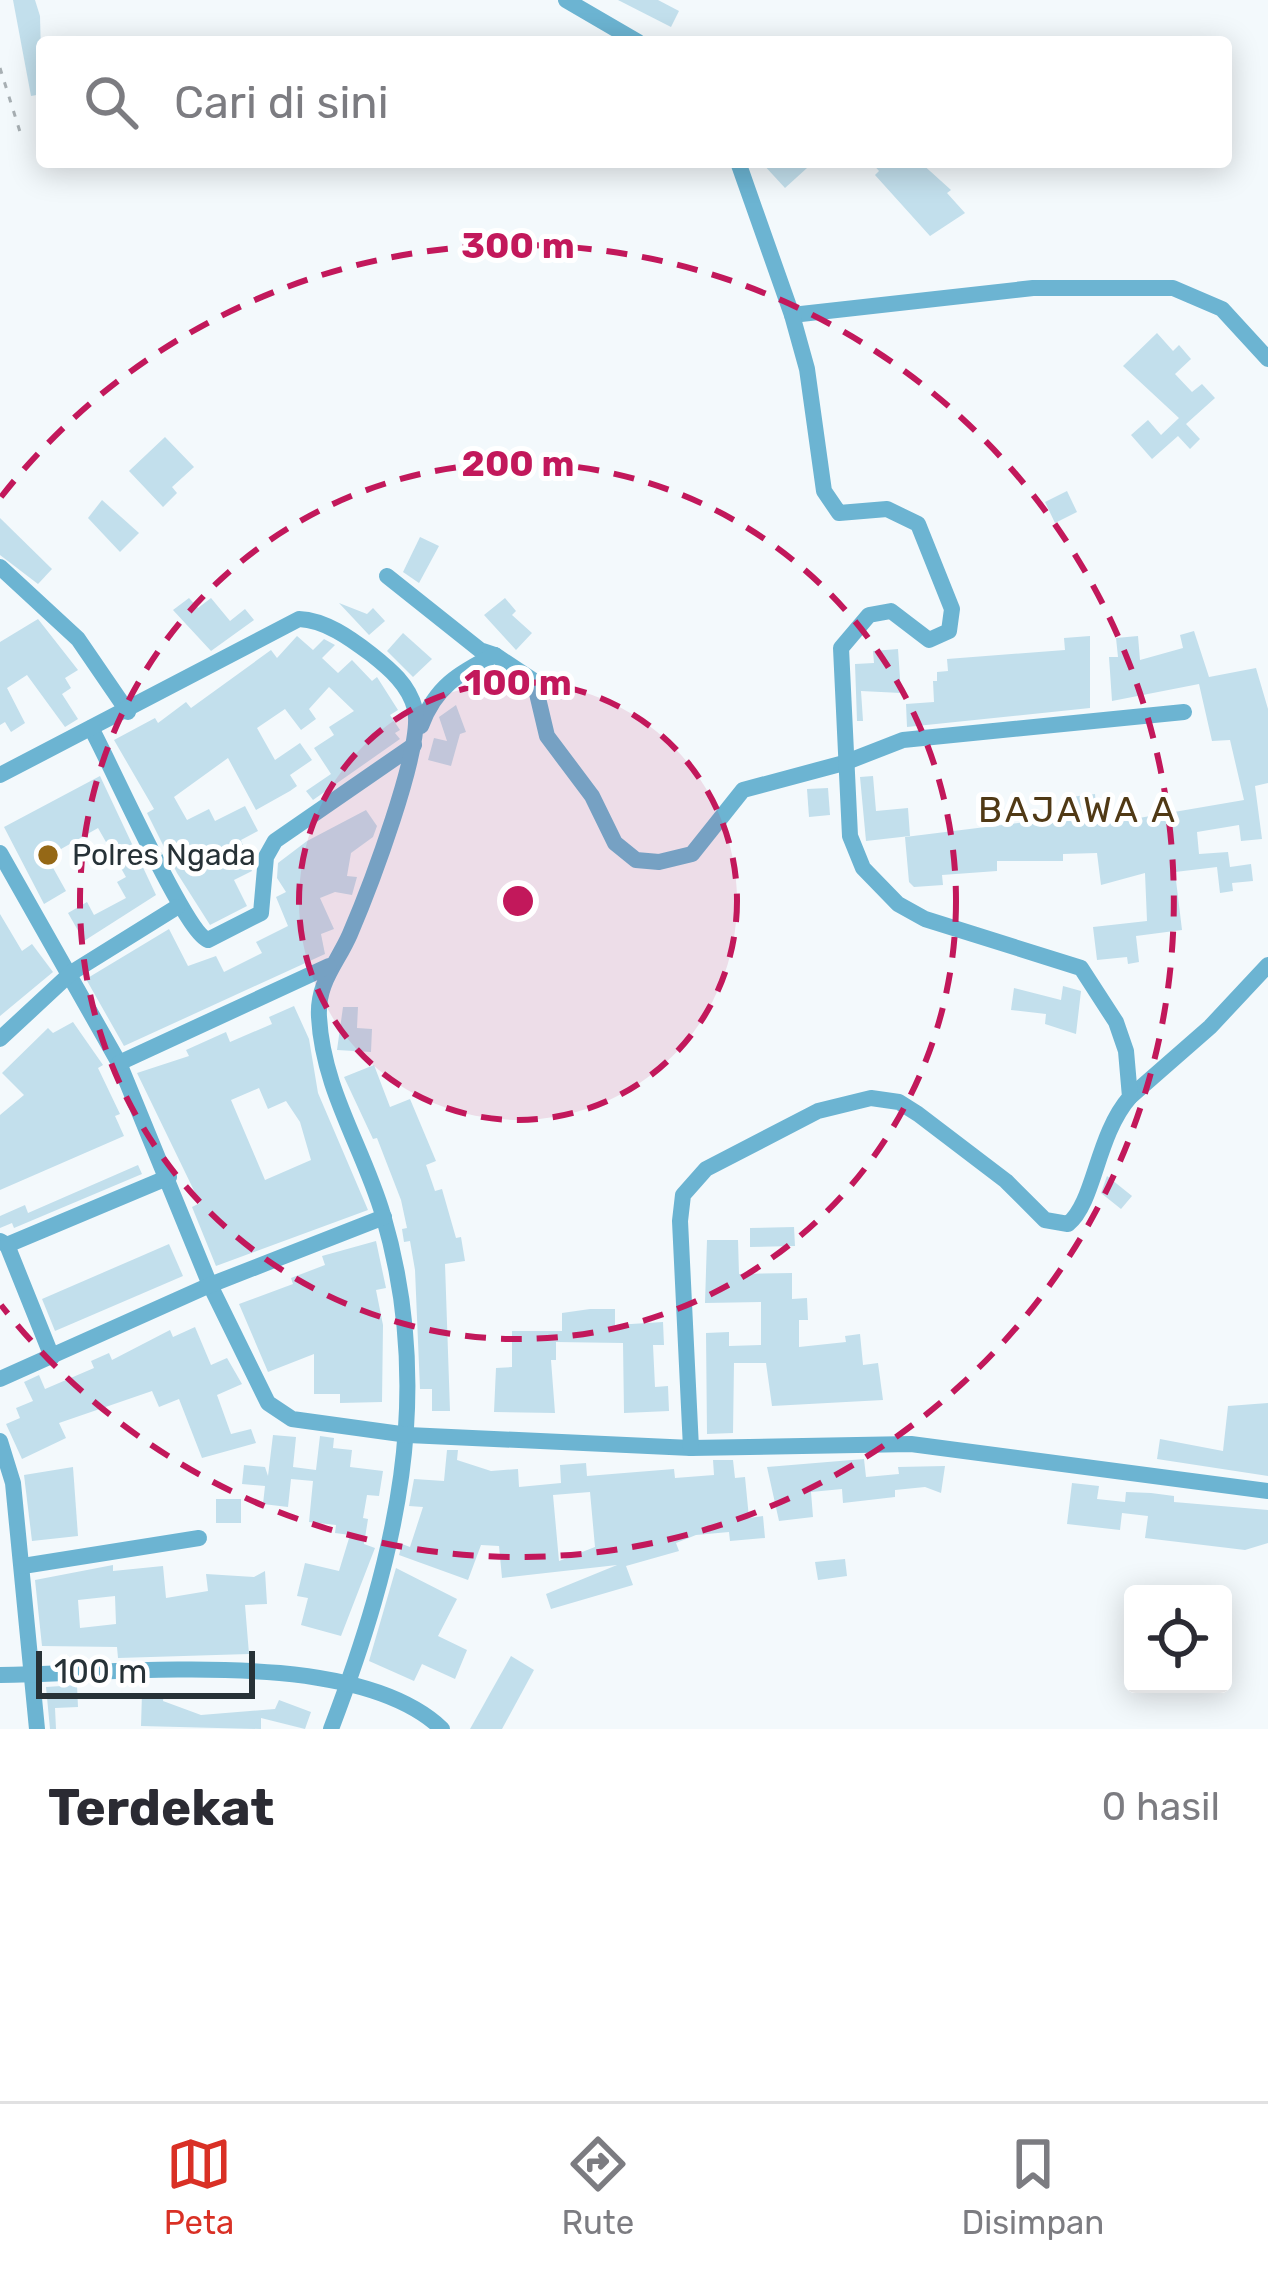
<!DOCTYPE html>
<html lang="id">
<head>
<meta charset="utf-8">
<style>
  body { margin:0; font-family:Rubik,sans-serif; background:#f7f7f7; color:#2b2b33 }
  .controls { position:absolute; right:36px; bottom:36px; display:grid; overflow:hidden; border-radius:12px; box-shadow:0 6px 30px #0003 }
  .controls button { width:108px; height:108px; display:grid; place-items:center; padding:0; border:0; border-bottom:3px solid #e1e1e2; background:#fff; color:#2b2b33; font:60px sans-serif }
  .scale { position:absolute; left:36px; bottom:30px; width:219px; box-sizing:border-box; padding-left:12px; border:6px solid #273237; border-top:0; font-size:33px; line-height:42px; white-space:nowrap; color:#273237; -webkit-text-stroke:9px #fff; paint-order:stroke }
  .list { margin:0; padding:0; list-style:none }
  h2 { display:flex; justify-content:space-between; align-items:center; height:156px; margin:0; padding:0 48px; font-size:51px }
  h2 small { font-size:39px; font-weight:400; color:#7c7c81 }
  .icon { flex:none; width:66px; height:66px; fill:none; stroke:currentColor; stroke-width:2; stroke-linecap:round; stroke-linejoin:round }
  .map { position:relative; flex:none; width:1268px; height:1729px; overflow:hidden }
  .search { position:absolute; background:#fff; box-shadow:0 6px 30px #0003; left:36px; right:36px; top:36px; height:132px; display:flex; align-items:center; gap:30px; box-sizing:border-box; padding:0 42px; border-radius:12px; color:#7c7c81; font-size:45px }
  .sheet { height:372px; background:#fff }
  nav { display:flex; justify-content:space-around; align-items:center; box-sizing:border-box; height:168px; border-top:3px solid #e1e1e2; background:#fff; font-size:33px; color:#7c7c81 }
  nav a { display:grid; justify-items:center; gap:6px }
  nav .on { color:#d93025 }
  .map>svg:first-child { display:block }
  .building { fill:#c2dfec; fill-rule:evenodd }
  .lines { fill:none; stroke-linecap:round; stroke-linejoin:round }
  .path { stroke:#a7afb3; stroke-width:3; stroke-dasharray:6 9; stroke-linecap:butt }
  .minor { stroke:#6cb4d2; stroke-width:16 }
  .ring { fill:none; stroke:#c2185b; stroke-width:6; stroke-dasharray:21 15 }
  .poi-dot { fill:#956816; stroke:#fff; stroke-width:4.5 }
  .labels { text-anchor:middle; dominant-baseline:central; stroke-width:10; stroke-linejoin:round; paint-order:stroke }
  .poi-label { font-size:30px; fill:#273237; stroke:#fff; text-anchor:start }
  .quarter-label { font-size:36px; letter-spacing:3px; fill:#503915; stroke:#fff }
  .centre { fill:#c2185b; stroke:#fff; stroke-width:6 }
  .ring-label { font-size:36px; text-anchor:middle; font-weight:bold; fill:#c2185b; stroke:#fff; stroke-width:10; stroke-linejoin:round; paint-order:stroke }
</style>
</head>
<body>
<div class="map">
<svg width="1268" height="1729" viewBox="0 0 1268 1729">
  <rect width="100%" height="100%" fill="#f3f9fc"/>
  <!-- building -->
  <g class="building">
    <path d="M13,0H35L40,16L42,94L31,96Z"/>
    <path d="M618,0H658L679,11L671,27Z"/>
    <path d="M761,162H801L807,168L785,188Z"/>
    <path d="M871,162H920L951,190L947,193L965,213L930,236L875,175L879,171Z"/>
    <path d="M1157,333L1173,351L1179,345L1191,359L1175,374L1192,392L1202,384L1215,398L1186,424L1200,439L1190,449L1178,436L1152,459L1131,435L1148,420L1161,435L1179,418L1123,366Z"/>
    <path d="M165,437L194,467L172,487L177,493L163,507L129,471Z"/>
    <path d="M1067,491L1077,512L1055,523L1045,502Z"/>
    <path d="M102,500L139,533L120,552L88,518Z"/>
    <path d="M0,518L52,569L38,584L0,555Z"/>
    <path d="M420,537L439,546L419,583L403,572Z"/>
    <path d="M189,598L198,608L211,598L230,621L245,609L254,620L211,651L173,610Z"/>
    <path d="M505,598L516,611L512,615L532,633L516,650L484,615Z"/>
    <path d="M339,603L367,614L373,608L385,621L369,635Z"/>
    <path d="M38,619L78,670L65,678L71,688L62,694L78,719L65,727L27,675L7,688L25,723L11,732L5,722L0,725V642Z"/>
    <path d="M1194,631L1209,677L1256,668L1268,709V783L1255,786L1262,839L1241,841L1239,825L1197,832L1199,854L1228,852L1230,867L1251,864L1253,881L1232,883L1233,891L1220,893L1217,867L1175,872L1182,930L1136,936L1139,962L1128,964L1127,957L1097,960L1093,927L1147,921L1145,873L1101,885L1097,853L1063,854V861H997V871L942,875L943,885L914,887L909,882L905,837L1065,817L1063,798L1095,794L1098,825L1244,800L1230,740L1212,741L1199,684L1112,701L1109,657H1118L1116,638L1138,636L1140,660L1183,648L1180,635Z"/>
    <path d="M403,633L432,659L413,677L387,651Z"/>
    <path d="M297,636L313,650L324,639L335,645L322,658L338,673L352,660L372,681L377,677L398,710L390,715L400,730L395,733L400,739L313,800L306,791L331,774L314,748L334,735L329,727L354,711L329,687L309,709L316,719L301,730L285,709L257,728L275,760L300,743L312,760L290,775L297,786L290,791L256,810L228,758L174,797L187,820L209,809L215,821L245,806L258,831L241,840L252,871L234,880L247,906L210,925L177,873L147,813L154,809L114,740L155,718L158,723L186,702L191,708L271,650L277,658Z"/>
    <path d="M1090,636V708L907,727L906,704L934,702L933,681H937V672L948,671L947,659L1065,650L1064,638Z"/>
    <path d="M898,649L901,693L861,691L863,721H857L855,664L874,663L873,651Z"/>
    <path d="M456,705L466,732L460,734L451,766L428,760L434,738L447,741L439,717Z"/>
    <path d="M100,776L156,895L84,941L68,913L87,902L94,915L126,898L117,882L126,877L98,828L47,857L66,891L44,904L4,827Z"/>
    <path d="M873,776L876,811L908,808L910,836L866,841L860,777Z"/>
    <path d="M828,788L830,815L809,817L807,789Z"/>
    <path d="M366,810L377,826L373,837L351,853L347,876L357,877L352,895L335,892L320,898L334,929L321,934L325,954L124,1046L86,979L169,929L188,966L216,956L224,972L262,953L256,942L288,926L276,897L286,892L277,878L278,863L307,841Z"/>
    <path d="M0,914L22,951L32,944L53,972L0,1016Z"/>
    <path d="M1063,986L1081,991L1076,1034L1045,1024L1046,1014L1011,1010L1014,988L1061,1000Z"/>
    <path d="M294,1006L309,1039L318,1093L368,1210L216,1266L192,1207L200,1203L137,1073L189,1056L186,1050L226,1032L230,1042L272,1024L269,1017ZM259,1088L268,1109L286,1101L300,1122L311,1160L265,1180L231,1100Z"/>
    <path d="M343,1007H358L357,1028L372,1029L371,1052L337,1050Z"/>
    <path d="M73,1022L103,1065L98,1068L120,1114L115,1116L124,1136L0,1190V1115L24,1095L2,1073L48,1028L53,1033Z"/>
    <path d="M374,1065L390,1107L410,1099L436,1161L426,1165L435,1191L442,1189L456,1238L461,1237L465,1261L445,1264L450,1411H432V1389H420L415,1270L410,1241L404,1242L402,1229L407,1228L401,1200L377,1138L373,1139L344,1077Z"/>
    <path d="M138,1165L142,1174L14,1228L12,1223L0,1228V1216L25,1205L28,1213Z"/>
    <path d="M1107,1176L1132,1196L1121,1209L1101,1193Z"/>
    <path d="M794,1227L795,1246L750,1247V1228Z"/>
    <path d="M707,1240H738L739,1274L792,1273V1299L807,1298L808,1320H799V1347L846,1342L845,1336L860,1334L863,1365L878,1363L883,1400L772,1406L766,1363H734L733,1433L707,1434L706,1333L729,1332V1346L761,1345V1302L705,1303Z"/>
    <path d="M376,1241L386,1288L376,1290L383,1325L382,1402L340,1403V1394H314V1354L268,1372L239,1304L293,1284L291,1278L325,1265L322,1256Z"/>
    <path d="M169,1244L183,1276L55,1331L42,1299Z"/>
    <path d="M590,1309H615V1325L663,1322L664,1345H653L655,1387L668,1386L669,1411L624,1413L623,1343L556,1342V1360H551L555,1413L494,1412L496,1368L512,1367V1331H562V1313Z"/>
    <path d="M195,1327L211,1365L227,1358L242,1384L217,1395L231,1434L251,1429L256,1443L202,1458L179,1399L159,1407L152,1391L59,1423L66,1438L22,1459L6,1424L20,1418L16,1408L33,1401L24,1382L39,1375L45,1389L94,1368L91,1361L109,1353L112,1360L170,1330L173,1337Z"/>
    <path d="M1268,1403V1476L1157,1459L1160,1439L1223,1451L1228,1406Z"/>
    <path d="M273,1435L296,1437L293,1467L316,1470L320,1436L334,1438L333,1448L352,1450L350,1467L383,1471L379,1496L367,1495L363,1518L368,1519L364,1544L375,1548L341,1636L301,1625L308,1598L297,1596L305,1563L339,1571L350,1535L335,1533L336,1525L309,1522L313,1481L291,1479L288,1507L263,1504L265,1486L242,1484L244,1465L265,1467L268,1476Z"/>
    <path d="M447,1450H458L457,1460L491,1471L518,1469L519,1487L561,1483L560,1465L586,1463L587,1476L674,1469L675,1478L714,1475L713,1460H733L735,1478L745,1477L749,1518L763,1516L765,1538L730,1541L729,1532L696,1535L676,1543L679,1551L626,1566L633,1585L551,1609L546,1594L617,1565L502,1578L499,1546L481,1545L468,1580L399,1555L402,1544L410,1547L423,1507L409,1506L414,1479L444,1481ZM590,1492L595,1547L559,1561L553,1495Z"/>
    <path d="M864,1459L866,1477L899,1474L898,1467L945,1466L941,1493L925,1487L895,1490V1497L843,1503L842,1489L811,1492L813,1517L779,1521L767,1467Z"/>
    <path d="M73,1467L78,1536L32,1541L24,1475Z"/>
    <path d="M1072,1483L1099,1486L1097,1499L1125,1502L1126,1492L1151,1493L1174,1496V1502L1268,1510V1543L1245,1550L1145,1538L1148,1516L1122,1513L1120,1530L1067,1524Z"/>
    <rect x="216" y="1499" width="25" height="24"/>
    <path d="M845,1559L847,1576L818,1580L815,1562Z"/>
    <path d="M113,1565V1571L163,1566L166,1598L208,1591L206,1574L254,1577L265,1571L267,1604L245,1605L249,1654L118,1658L117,1647L42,1646L35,1580ZM115,1596L116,1624L80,1628L78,1600Z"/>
    <path d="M396,1568L457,1599L438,1636L467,1650L455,1679L422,1664L414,1681L369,1661Z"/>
    <path d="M511,1656L534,1670L502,1729H470Z"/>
    <path d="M77,1685L78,1707L55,1708L56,1729H50L46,1687Z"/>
    <path d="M142,1693H164L163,1701L201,1715L275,1709L279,1700L311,1712L305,1729L261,1718V1729L141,1726Z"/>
  </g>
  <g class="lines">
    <!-- path -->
    <path class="path" d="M0,68L21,135"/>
    <!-- minor -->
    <g class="minor">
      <path d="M566,0L638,42"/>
      <path d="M792,315L1033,288H1173L1222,309L1268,359"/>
      <path d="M0,567L78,639L128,712"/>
      <path d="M387,576L480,650L495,655"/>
      <path d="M421,726C435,687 459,673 495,655L534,681L547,736L592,796L615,843L636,860L659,862L692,854L743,790L844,763L903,740L1184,712"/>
      <path d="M91,728C110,762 185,933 208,940L261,913L266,857L275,841L414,745"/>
      <path d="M0,775L299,619C325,620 350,638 371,654C390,669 409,685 415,709C424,747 368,892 350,934C337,964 317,982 319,1017C323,1090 363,1147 383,1215C436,1395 396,1558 331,1729"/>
      <path d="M0,853L119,1063L210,1285L268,1403L292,1419L408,1435L691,1448L911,1444L1268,1491"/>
      <path d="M0,1039L71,973L177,907"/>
      <path d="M119,1063L329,966"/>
      <path d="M1130,1097L1210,1027L1268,965"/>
      <path d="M0,1241L7,1245L169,1177"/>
      <path d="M7,1245L52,1357"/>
      <path d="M0,1379L210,1285L384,1217"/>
      <path d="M0,1441L13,1483L37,1729"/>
      <path d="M691,1448L680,1221L683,1195L706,1169L818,1111L871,1098L899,1102L918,1114L1006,1181L1045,1220L1068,1224C1095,1202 1096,1136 1130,1097L1126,1051L1116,1022L1081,968L925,919L898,904L863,868L850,836L841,648L869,615L891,611L929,640L949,631L952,609L918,524L887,509L839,513L824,491L807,369L792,315L738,162"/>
      <path d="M23,1566L199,1538"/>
      <path d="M0,1675C118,1675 353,1644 442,1729"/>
    </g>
  </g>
  <!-- distance rings -->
  <circle cx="518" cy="901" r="219" fill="#c2185b" fill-opacity=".12"/>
  <g class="ring">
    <circle cx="518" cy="901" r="219"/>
    <circle cx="518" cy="901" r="438"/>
    <path d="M1 497A656 656 0 1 1 1 1305"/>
  </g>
  <!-- markers -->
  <circle class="poi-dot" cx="48" cy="855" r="12"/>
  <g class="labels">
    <!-- poi labels -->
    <g class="poi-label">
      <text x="72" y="855">Polres Ngada</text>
    </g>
    <!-- quarter labels -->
    <g class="quarter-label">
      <text x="1078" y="809">BAJAWA A</text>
    </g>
  </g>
  <circle cx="518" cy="901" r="18" class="centre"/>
  <g class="ring-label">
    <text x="518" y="258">300 m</text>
    <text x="518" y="476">200 m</text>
    <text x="518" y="695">100 m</text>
  </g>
</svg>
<div class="controls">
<button><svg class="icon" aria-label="locate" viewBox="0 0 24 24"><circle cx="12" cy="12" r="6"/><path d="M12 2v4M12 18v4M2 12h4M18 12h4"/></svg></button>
</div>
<div class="scale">100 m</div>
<div class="search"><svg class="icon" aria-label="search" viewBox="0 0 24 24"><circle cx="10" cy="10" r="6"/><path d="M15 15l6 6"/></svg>Cari di sini</div>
</div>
<section class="sheet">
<h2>Terdekat<small>0 hasil</small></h2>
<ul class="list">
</ul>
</section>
<nav>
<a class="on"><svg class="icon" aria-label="map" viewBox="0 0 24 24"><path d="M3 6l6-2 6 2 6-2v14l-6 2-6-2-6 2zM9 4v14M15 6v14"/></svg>Peta</a>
<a><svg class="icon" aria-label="directions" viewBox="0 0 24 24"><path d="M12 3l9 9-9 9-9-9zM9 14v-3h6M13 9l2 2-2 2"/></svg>Rute</a>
<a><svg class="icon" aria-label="saved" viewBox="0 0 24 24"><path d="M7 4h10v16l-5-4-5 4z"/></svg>Disimpan</a>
</nav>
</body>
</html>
